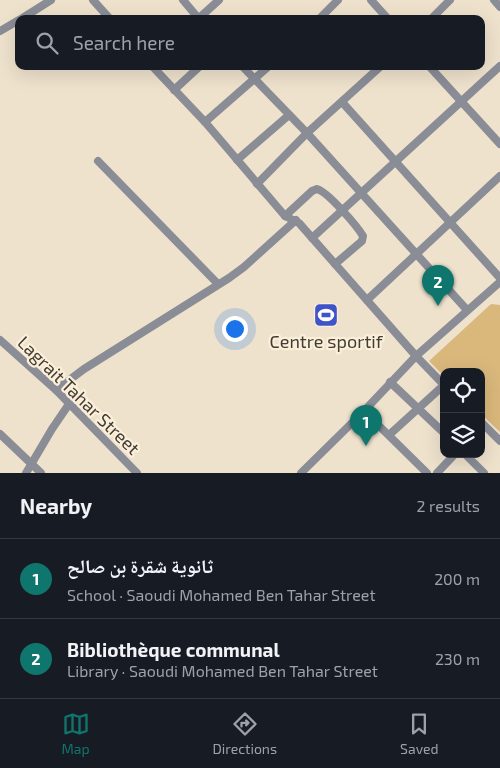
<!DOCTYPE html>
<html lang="en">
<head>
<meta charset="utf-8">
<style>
  body { margin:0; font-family:"Exo 2","Noto Naskh Arabic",sans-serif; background:#20242c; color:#f1f3f6 }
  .controls { position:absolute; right:15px; bottom:15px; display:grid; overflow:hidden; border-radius:10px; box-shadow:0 5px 20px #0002 }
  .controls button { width:45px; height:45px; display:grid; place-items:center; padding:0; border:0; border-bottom:1px solid #363941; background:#171b24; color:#f1f3f6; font:25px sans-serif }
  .you { position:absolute; left:234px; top:328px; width:18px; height:18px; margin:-12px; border:4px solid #fff; border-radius:50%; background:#1a73e8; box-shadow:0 0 0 8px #1a73e833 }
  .badge { display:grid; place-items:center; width:32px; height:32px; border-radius:50%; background:#0f766e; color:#fff; font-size:16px; font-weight:700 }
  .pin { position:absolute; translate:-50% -41px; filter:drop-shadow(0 1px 2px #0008) }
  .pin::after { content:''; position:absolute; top:26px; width:18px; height:15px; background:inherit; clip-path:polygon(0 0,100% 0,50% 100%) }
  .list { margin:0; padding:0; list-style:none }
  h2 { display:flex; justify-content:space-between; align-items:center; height:65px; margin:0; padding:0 20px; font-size:21px }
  h2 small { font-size:16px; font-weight:400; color:#9ea1a6 }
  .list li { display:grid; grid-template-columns:32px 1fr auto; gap:15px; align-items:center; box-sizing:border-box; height:80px; padding:0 20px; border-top:1px solid #363941 }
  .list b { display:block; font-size:19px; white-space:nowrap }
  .list p { margin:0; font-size:16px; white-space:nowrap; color:#9ea1a6 }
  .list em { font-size:16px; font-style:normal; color:#9ea1a6 }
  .icon { flex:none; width:28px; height:28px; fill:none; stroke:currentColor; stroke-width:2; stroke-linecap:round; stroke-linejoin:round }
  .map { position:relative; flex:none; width:500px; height:473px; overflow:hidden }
  .search { position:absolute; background:#171b24; box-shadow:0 5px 20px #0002; left:15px; right:15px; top:15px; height:55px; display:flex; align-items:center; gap:12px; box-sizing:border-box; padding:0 18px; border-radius:10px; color:#9ea1a6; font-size:19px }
  .sheet { height:225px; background:#171b24 }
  nav { display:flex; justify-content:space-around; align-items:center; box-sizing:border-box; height:70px; border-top:1px solid #363941; background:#171b24; font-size:14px; color:#9ea1a6 }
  nav a { display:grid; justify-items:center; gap:2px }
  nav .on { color:#0f766e }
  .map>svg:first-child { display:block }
  .green { fill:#dab87c }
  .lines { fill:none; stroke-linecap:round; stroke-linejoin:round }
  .minor { stroke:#8a8d96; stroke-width:8 }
  .labels { text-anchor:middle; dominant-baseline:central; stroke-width:4.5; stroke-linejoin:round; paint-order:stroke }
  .poi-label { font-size:18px; fill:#413c34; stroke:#fbefda }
  .street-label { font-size:18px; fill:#413c34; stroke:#fbefda }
</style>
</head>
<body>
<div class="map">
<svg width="500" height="473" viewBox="0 0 500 473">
  <rect width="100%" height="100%" fill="#eee2cd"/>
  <!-- green -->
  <path class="green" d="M491,304L500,305V432L481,414V372H444V376L429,361Z"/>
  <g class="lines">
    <!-- minor -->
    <g class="minor">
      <path d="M93,0L110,19"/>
      <path d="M183,0L199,19"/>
      <path d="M371,0L388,19"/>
      <path d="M494,0L500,7"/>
      <path d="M21,19L51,0"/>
      <path d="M198,19L219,0"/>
      <path d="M319,19L338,0"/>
      <path d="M431,19L450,0"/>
      <path d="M0,31L19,20"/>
      <path d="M152,66L205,122L285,216L299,223L416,356L444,385"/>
      <path d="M242,66L307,133L467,310"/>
      <path d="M429,66L500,144"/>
      <path d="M174,90L200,66"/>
      <path d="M342,102L500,278"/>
      <path d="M205,122L269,66"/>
      <path d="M237,160L289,115"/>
      <path d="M98,161L218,284"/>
      <path d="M257,184L307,133L381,66"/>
      <path d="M285,216L312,191L317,189C328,192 357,226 363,236L362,241L335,264"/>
      <path d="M312,238L500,66"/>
      <path d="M367,300L500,176"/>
      <path d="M0,340L56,390L137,473"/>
      <path d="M390,382L444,433"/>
      <path d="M56,390L84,369L229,278L244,267L296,220"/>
      <path d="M364,411L427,473"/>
      <path d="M481,422L500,441"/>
      <path d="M0,434L41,473"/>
      <path d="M389,435L444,385"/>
      <path d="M465,454L484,473"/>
      <path d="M26,473L52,429L69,404"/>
      <path d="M301,473L364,411L416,356L500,282"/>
      <path d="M437,473L455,454"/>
    </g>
  </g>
  <!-- icons -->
  <defs>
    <symbol id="stadium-square" viewBox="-11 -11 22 22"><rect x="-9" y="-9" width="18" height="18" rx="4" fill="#3e54c7" stroke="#fbefda"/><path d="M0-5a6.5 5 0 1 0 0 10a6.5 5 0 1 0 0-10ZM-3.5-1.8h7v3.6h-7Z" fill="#fff"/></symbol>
  </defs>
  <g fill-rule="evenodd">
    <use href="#stadium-square" x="312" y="301" width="28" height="28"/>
  </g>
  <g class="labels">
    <!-- poi labels -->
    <g class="poi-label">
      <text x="326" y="341">Centre sportif</text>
    </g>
    <!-- street labels -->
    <g class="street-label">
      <text transform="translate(79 395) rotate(44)">Lagrait Tahar Street</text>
    </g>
  </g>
</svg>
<div class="controls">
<button><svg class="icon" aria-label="locate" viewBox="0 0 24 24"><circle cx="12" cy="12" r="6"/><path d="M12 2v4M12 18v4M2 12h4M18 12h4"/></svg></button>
<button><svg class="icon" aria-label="layers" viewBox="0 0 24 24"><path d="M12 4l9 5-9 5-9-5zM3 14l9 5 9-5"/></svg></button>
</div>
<div class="you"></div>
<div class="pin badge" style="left:366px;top:446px">1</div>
<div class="pin badge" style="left:438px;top:306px">2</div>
<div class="search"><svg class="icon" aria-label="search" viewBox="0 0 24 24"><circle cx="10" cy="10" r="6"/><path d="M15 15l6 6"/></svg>Search here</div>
</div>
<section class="sheet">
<h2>Nearby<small>2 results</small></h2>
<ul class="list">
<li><span class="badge">1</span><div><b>ثانوية شقرة بن صالح</b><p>School · Saoudi Mohamed Ben Tahar Street</p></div><em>200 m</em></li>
<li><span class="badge">2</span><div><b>Bibliothèque communal</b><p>Library · Saoudi Mohamed Ben Tahar Street</p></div><em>230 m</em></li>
</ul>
</section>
<nav>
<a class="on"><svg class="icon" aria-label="map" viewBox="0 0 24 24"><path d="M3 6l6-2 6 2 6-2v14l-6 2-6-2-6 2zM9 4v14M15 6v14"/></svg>Map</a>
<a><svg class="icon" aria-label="directions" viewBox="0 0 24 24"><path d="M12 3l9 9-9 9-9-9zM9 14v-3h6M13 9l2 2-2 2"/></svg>Directions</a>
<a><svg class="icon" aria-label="saved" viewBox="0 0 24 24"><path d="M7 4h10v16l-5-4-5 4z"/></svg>Saved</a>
</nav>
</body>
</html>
